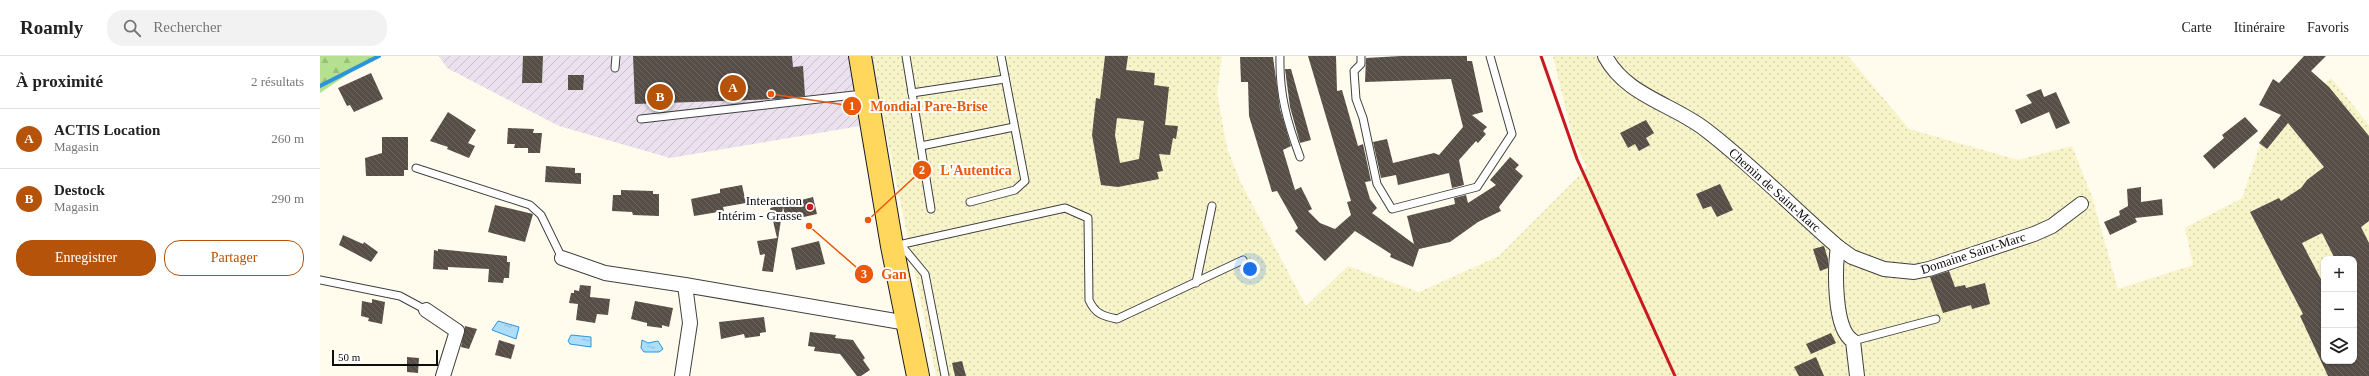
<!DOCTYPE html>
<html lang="fr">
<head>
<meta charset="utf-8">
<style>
  body { margin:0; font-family:Georgia,serif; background:#f2f2f2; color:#222 }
  .controls { position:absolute; right:12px; bottom:12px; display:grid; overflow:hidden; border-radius:8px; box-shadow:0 1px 3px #0004 }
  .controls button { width:36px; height:36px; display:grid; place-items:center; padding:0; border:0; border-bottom:1px solid #e0e0e0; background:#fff; color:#222; font:20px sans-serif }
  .scale { position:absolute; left:12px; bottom:10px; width:106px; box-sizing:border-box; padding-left:4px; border:2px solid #0d0d0d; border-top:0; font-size:11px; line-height:14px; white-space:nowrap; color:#0d0d0d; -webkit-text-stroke:3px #fff; paint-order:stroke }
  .you { position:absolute; left:930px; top:213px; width:14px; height:14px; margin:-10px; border:3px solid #fff; border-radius:50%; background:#1a73e8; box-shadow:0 0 0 6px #1a73e833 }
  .badge { display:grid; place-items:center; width:26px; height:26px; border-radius:50%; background:#b45309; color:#fff; font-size:13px; font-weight:700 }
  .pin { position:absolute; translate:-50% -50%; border:2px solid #fff; box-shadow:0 1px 4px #0006 }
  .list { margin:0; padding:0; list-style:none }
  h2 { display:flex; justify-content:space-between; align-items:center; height:52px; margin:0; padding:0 16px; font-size:17px }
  h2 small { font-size:13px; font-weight:400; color:#767676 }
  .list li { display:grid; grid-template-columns:26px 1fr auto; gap:12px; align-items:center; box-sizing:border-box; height:60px; padding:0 16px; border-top:1px solid #e0e0e0 }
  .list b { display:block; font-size:15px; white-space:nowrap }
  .list p { margin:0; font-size:13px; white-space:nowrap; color:#767676 }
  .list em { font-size:13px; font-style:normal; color:#767676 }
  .actions { display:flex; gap:8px; padding:12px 16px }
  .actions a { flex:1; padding:9px 0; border:1px solid #b45309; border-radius:16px; text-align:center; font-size:14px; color:#b45309 }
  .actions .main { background:#b45309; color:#fff }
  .icon { flex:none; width:22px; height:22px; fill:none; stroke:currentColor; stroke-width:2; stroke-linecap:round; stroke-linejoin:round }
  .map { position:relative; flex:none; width:2049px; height:320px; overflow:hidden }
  header { display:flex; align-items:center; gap:24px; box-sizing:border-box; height:56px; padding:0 20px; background:#fff; border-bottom:1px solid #e0e0e0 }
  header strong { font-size:19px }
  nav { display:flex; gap:22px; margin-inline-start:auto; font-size:14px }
  .search { width:280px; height:36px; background:#f2f2f2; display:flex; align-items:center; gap:10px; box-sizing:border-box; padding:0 14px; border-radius:16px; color:#767676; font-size:15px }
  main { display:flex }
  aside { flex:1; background:#fff }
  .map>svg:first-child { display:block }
  .industrial { fill:url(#industrial-furrows) }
  .farmland { fill:url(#farmland-dots); fill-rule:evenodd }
  .forest { fill:url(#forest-firs) }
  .water { fill:url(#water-ripples); stroke:#2c95da }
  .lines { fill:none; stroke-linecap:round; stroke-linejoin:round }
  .stream { stroke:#2c95da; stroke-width:4 }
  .building { fill:url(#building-back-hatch); fill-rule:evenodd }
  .service-casing { stroke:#404040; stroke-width:9 }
  .minor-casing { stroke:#404040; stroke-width:16 }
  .primary-casing { stroke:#1e1e1e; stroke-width:24 }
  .service { stroke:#fff; stroke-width:7 }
  .minor { stroke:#fff; stroke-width:14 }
  .primary { stroke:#ffd75d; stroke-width:22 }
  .rail { stroke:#ca1821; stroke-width:3 }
  .poi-dot { fill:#ca1821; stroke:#fff; stroke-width:1.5 }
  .labels { text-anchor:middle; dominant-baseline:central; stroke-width:4; stroke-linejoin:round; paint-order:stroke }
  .street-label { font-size:13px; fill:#0d0d0d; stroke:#fff }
  .poi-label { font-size:13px; fill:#0d0d0d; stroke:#fff; text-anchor:end }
  .leader { fill:none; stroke:#e8590c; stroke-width:1.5 }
  .callout-dot { fill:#e8590c; stroke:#fff; stroke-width:1.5 }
  .mark-label { font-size:12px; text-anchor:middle; font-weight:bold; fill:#fff }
  .callout-label { font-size:14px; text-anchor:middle; font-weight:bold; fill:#e8590c; stroke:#fff; stroke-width:4; stroke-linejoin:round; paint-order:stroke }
</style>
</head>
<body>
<header>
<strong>Roamly</strong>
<div class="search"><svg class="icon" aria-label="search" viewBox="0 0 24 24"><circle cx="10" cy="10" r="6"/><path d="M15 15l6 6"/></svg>Rechercher</div>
<nav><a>Carte</a><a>Itinéraire</a><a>Favoris</a></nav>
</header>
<main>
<aside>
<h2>À proximité<small>2 résultats</small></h2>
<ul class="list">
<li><span class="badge">A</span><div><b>ACTIS Location</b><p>Magasin</p></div><em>260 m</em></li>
<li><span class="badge">B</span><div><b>Destock</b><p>Magasin</p></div><em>290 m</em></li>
</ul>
<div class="actions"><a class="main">Enregistrer</a><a>Partager</a></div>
</aside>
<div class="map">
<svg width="2049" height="320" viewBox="0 0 2049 320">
  <defs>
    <pattern id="industrial-furrows" width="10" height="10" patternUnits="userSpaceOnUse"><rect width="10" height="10" fill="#ebe0ed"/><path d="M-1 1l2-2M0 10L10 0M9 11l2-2" fill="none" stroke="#c8bfca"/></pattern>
    <pattern id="farmland-dots" width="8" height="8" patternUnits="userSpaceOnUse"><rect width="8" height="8" fill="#f8f4ca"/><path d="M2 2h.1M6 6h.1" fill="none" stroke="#d3d0ac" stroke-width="1.8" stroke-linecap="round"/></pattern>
    <pattern id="forest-firs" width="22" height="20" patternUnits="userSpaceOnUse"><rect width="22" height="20" fill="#b4e090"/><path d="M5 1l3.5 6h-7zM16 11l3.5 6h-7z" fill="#9abf7b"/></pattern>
    <pattern id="water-ripples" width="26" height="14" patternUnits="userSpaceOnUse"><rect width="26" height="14" fill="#acdefc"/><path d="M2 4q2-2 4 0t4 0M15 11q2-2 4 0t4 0" fill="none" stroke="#93bdd7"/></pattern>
    <pattern id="building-back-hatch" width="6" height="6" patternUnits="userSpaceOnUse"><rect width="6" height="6" fill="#574e48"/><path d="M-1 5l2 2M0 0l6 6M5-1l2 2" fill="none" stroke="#6a635e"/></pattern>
  </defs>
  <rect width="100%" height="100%" fill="#fffbed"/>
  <!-- industrial -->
  <path class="industrial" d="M119,0H553L564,66L350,102L239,70L127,12Z"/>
  <!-- farmland -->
  <path class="farmland" d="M553,0H902L897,37L907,92L921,127L986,250L1028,210L1099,236L1179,200L1267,112L1253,83L1233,0H1528L1589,73L1698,104L1752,90L1772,141L1798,233L1873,209L1865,172L1922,142L1944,77L2011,22L2049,69V320H616L564,66ZM2004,203H2034V305H2004Z"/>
  <!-- forest -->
  <path class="forest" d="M0,0H55L0,37Z"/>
  <!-- water -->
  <g class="water">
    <path d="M178,265L199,271L196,283L172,274Z"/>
    <path d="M251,279L271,281V291L250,288L248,285Z"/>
    <path d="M322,284L328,287L338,285L343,293L339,296H324L321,292Z"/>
  </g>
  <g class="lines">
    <!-- stream -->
    <path class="stream" d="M0,30L59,0"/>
  </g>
  <!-- building -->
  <g class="building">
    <path d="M203,0H223L222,27H202Z"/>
    <path d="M313,0H472L473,11L483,10L485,40L458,43L315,48Z"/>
    <path d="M785,0H808L806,14L835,17L834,29L849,31L845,69L858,70L856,83L853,82L850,99L839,98L843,115L837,116L839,123L798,131L781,129L772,79L776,42L780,43ZM797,62L824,65L819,103L800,107L795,79Z"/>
    <path d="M988,0H1016L1017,35L1022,34L1038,90L1043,88L1051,125L1045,126L1050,143L1057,152L1052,157L1094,188L1087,160L1135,148L1134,142L1146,139L1148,147L1176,129L1170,124L1190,101L1199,109L1195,113L1203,120L1179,151L1181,155L1158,166L1130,186L1099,193L1093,211L1070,201L1071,198L1035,175L1005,205L975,175L978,172L957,135L952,136L929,60L928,26H921L920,1H953L960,53L971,90L963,94L975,134L981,131L992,153L988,155L1000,167L1015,173L1031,159L1027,146L1031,145Z"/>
    <path d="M1081,0H1147V5H1152L1163,56L1152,59L1167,71L1163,75L1166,78L1158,87L1156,85L1139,104L1144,129L1132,132L1129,117L1078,129L1076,119L1061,122L1053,86L1067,83L1073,107L1114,97L1119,99L1143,71L1131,23L1045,26L1046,2Z"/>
    <path d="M1984,0H2006L1991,15L2009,31L2049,80V165L2041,171L2049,187V320H2008L1980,260L1983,258L1930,156L1959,142L1961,145L1981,132L1987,124L2004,111L1968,67L1947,93L1939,87L1961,59L1939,49L1953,23L1959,27ZM2002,177L2015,203H2034V305H2004V229L1982,187Z"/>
    <path d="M965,13H971L991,84L980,87L970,51Z"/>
    <path d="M51,17L63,43L34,56L30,49L27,50L18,32Z"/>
    <path d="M248,19H264L263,34H248Z"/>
    <path d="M1721,33L1724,41L1736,36L1750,67L1736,73L1729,56L1701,68L1695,54L1712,47L1706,39Z"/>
    <path d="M128,56L156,74L148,87L155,90L149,102L127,93L128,91L110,85Z"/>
    <path d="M1925,61L1938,75L1894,113L1883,100L1904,82L1902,79Z"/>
    <path d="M1326,64L1334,77L1326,82L1330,89L1319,95L1315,88L1308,92L1300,77Z"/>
    <path d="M188,72L214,73L213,77H222L220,97H208V92H194L195,88H187Z"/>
    <path d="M62,81H88V114H84V120H46L45,102L62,97Z"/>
    <path d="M226,110L255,112V117H261V128L225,126Z"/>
    <path d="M1400,128L1413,154L1397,161L1391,150L1383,153L1376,138Z"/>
    <path d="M422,129L426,147L403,151L404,155L374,160L371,143L400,137V133Z"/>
    <path d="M1821,131V146L1842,143L1843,159L1815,162L1817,166L1790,179L1784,166L1800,159L1799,155L1808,150L1807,133Z"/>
    <path d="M301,134L333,135V138H339V160L313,159L312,156L292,155L293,139H301Z"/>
    <path d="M493,141L497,158L466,165L463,151L453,216L442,215L445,198L440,199L437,185L457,182L450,152Z"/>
    <path d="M175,149L213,158L205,186L168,176Z"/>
    <path d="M23,179L43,188L44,186L58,196L51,206L19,189Z"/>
    <path d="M499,185L505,208L476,214L471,192Z"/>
    <path d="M1504,190L1508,203V212L1500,215L1493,193Z"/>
    <path d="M118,193L187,200V206H190L189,222H184L183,227L168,226L169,213L128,211V214L113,213L114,194L118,195Z"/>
    <path d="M1629,215L1635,231L1645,229L1646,232L1665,227L1670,248L1652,253L1651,249L1623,257L1610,221Z"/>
    <path d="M260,229L271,230L270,241L290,243L288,259L277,258L275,267L256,264L258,248L249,247L251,237H254V234L259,235Z"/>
    <path d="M52,243L65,246L62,268L48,265L49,262L41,260L42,245L52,247Z"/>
    <path d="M315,245L353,252L349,271L342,269V272L327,270V267L311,263Z"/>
    <path d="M444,261L446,276L440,277V280L425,282L424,278L401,283L399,266Z"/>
    <path d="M145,270L157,273L149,293L141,291Z"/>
    <path d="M490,276L516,279L515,282L533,284L545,302L543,304L550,314L541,320H537L520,298L494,295L495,291L488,290Z"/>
    <path d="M1511,277L1516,287L1491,298L1486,288Z"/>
    <path d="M179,284L195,289L191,303L175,299Z"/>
    <path d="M87,301L99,302L98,317L87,316Z"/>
    <path d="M1496,301L1504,320H1479L1474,311Z"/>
    <path d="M642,305L646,320H635L632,307Z"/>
  </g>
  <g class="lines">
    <defs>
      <g id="service">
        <path d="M586,0L611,153"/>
        <path d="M960,0C959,38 967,66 980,101"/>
        <path d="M1041,0V8L1034,15L1036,43L1043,62L1057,128L1072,153L1157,131L1192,78L1170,0"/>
        <path d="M295,12L296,0"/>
        <path d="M592,37L685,23"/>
        <path d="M321,63L543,38"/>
        <path d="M601,90L694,71"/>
        <path d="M96,112L210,149L221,159L242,202"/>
        <path d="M650,146L695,134L705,125L681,0"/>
        <path d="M581,189L605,218L625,320"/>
        <path d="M574,190L745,152L768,162L769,244C775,258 783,260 797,263L923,204"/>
        <path d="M0,224L80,240L106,254"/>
        <path d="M876,227L892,150"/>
        <path d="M1533,285L1616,263"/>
      </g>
      <g id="minor">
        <path d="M1285,0C1306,40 1353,48 1386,74C1433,110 1474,153 1518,191L1532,201L1564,213L1594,216L1609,213L1714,178L1732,170L1761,148"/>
        <path d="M1518,191C1515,211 1513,273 1533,285L1537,320"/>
        <path d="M242,202L285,217L365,229"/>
        <path d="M106,254L137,275L123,320"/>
        <path d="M362,320L370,267L365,229L587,267"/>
      </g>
      <path id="primary" d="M540,0L572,190L598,320"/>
    </defs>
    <!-- service casing -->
    <use href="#service" class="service-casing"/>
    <!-- minor casing -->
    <use href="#minor" class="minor-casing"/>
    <!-- primary casing -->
    <use href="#primary" class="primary-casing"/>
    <!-- service -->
    <use href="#service" class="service"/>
    <!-- minor -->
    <use href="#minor" class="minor"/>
    <!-- primary -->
    <use href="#primary" class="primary"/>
    <!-- rail -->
    <path class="rail" d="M1221,0L1257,103L1355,320"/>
  </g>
  <!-- markers -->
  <circle class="poi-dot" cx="490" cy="151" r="4"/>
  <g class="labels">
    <!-- street labels -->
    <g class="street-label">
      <text transform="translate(1455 134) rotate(42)">Chemin de Saint-Marc</text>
      <text transform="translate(1653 197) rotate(-18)">Domaine Saint-Marc</text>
    </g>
    <!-- poi labels -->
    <g class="poi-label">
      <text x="482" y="144">Interaction<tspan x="482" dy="15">Intérim - Grasse</tspan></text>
    </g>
  </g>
  <!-- callouts -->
  <path class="leader" d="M451 38L532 50M548 164L602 114M489 170L544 218"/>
  <g class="callout-dot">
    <circle cx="451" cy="38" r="4"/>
    <circle cx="548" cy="164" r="4"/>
    <circle cx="489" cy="170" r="4"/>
    <circle cx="532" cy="50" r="10"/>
    <circle cx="602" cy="114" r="10"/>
    <circle cx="544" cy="218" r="10"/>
  </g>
  <g class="mark-label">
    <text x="532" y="54">1</text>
    <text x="602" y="118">2</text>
    <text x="544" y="222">3</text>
  </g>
  <g class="callout-label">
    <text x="609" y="55">Mondial Pare-Brise</text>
    <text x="656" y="119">L'Autentica</text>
    <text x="574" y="223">Gan</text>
  </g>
</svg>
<div class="controls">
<button>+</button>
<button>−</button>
<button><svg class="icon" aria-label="layers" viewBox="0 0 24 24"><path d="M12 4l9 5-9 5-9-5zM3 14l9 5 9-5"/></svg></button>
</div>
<div class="scale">50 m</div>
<div class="you"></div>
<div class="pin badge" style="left:413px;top:32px">A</div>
<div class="pin badge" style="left:340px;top:41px">B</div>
</div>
</main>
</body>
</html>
